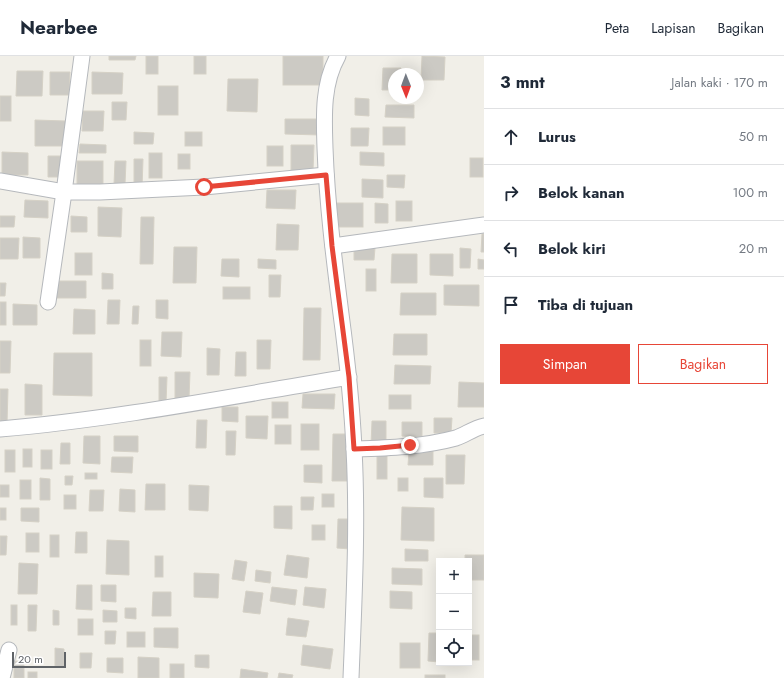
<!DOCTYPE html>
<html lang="id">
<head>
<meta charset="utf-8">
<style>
  body { margin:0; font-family:Jost,sans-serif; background:#f6f6f7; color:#1f2937 }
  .controls { position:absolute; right:12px; bottom:12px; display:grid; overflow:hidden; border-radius:0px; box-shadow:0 4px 16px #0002 }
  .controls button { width:36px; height:36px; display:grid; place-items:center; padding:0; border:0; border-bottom:1px solid #e0e1e3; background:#fff; color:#1f2937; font:20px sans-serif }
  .compass { position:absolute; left:388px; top:12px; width:36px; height:36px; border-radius:50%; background:#fff; box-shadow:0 4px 16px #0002; rotate:179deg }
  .scale { position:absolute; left:12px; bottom:10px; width:54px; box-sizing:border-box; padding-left:4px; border:2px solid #5f6367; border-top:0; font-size:11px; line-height:14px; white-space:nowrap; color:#5f6367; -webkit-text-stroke:3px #fff; paint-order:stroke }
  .stop { position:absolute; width:12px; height:12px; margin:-9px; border:3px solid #e74637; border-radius:50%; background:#fff }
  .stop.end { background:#e74637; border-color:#fff; box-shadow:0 1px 4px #0008 }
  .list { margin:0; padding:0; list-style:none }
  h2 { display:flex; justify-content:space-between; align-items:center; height:52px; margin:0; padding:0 16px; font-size:17px }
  h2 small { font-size:13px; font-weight:400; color:#747a83 }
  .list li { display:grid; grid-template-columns:26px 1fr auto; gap:12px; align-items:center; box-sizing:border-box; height:56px; padding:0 16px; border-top:1px solid #e0e1e3 }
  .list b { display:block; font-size:15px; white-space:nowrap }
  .list em { font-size:13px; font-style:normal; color:#747a83 }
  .actions { display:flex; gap:8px; padding:12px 16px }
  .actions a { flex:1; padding:9px 0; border:1px solid #e74637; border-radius:0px; text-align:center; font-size:14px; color:#e74637 }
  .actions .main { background:#e74637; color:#fff }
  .icon { flex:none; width:22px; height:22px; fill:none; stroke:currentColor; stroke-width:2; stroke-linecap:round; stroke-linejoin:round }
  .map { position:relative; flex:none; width:484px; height:622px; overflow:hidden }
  header { display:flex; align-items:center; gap:24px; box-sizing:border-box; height:56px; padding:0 20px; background:#fff; border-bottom:1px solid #e0e1e3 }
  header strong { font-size:19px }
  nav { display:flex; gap:22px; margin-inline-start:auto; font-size:14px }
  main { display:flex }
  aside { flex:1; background:#fff }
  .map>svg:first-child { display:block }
  .building { fill:#cccac4; stroke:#d5d1c6 }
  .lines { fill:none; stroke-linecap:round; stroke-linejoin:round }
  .street-casing { stroke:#b5b8bc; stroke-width:17 }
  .street { stroke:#fff; stroke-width:15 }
  .route { stroke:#e74637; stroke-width:5 }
</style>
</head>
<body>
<header>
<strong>Nearbee</strong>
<nav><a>Peta</a><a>Lapisan</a><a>Bagikan</a></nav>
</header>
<main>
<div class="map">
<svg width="484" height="622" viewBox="0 0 484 622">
  <rect width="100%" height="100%" fill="#f1efe8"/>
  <!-- building -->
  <g class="building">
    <path d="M109,0H136L135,4H109Z"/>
    <rect x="146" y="0" width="12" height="18"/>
    <rect x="194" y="0" width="12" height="18"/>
    <rect x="283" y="0" width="40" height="29"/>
    <path d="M422,0L445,1L444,24H421Z"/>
    <path d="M383,12H401V18H394V34H382Z"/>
    <path d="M17,15H43L42,40H16Z"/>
    <path d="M50,16H70L69,39H50Z"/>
    <path d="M92,16L123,17L122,38H92Z"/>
    <path d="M228,23H258L257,56L227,55Z"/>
    <rect x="158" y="30" width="20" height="29"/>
    <rect x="0" y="40" width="11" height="25"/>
    <path d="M355,42L369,43V60L355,59Z"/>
    <path d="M112,46H127L126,64H112Z"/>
    <path d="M386,49H414V62L385,61Z"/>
    <path d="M83,55H104L103,75H82Z"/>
    <path d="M285,63H320V79L285,78Z"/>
    <path d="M35,64L66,65V90H35Z"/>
    <rect x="383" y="71" width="22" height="18"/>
    <path d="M351,72H369L368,90H351Z"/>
    <path d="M134,76L154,77L153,88H134Z"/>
    <rect x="185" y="76" width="17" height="14"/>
    <path d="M80,88L106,89V97H79Z"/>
    <path d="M291,89H314L313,115H291Z"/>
    <rect x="267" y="90" width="16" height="20"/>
    <path d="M2,96L28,97V119H2Z"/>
    <path d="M360,96L384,97V110L360,109Z"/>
    <rect x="149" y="97" width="13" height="25"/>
    <rect x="178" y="98" width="12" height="15"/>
    <path d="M48,100H64L63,121H48Z"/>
    <rect x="470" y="102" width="13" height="19"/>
    <path d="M134,103H143L142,132H134Z"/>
    <rect x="77" y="105" width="26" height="24"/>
    <path d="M115,105H126L125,128H114Z"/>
    <path d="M387,119H405L404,132L387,131Z"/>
    <path d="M362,123L383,124V142L362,141Z"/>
    <path d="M267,134H296L295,153L266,152Z"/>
    <path d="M25,144L48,145V162L24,161Z"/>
    <rect x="396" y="145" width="16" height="20"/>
    <rect x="336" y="147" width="27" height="24"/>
    <path d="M375,147L388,148V167H375Z"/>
    <path d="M98,151L122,152L121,181L98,180Z"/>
    <path d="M0,160H15L14,171H0Z"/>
    <path d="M71,160L87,161V176H71Z"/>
    <path d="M141,161H154L153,208H140Z"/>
    <path d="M277,168L299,169L298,194H276Z"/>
    <path d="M482,178H484V196H481Z"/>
    <path d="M23,181L40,182V202H23Z"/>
    <path d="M0,182H19L18,203H0Z"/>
    <path d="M174,191H197L196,227H173Z"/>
    <path d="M354,192H375L374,204H354Z"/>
    <path d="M460,192L471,193L470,212H460Z"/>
    <rect x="75" y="197" width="17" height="22"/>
    <path d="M392,198H417V227H391Z"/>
    <path d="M430,198H453V220L430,219Z"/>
    <path d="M222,203H239V221L221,220Z"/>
    <path d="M258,203L276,204V213L258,212Z"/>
    <path d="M478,203L484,204V213H478Z"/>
    <rect x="366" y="213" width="10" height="22"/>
    <path d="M102,217L113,218V233H102Z"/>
    <path d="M269,219H281L280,241H269Z"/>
    <path d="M57,225H86V242H56Z"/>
    <path d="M0,227H6L5,240H0Z"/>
    <path d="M444,229H479V250L444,249Z"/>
    <rect x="223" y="231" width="27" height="12"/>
    <path d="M401,237H436V259H400Z"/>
    <path d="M108,244H120L119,268H107Z"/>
    <path d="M156,244H168V263L156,262Z"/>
    <rect x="0" y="246" width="6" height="23"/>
    <path d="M13,248L37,249V269H13Z"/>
    <path d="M133,250H139L138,268H132Z"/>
    <path d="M304,252H321L320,304H303Z"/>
    <path d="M74,253L95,254V278H73Z"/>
    <path d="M162,276H182L181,301L161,300Z"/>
    <path d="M394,278H427V299H393Z"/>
    <rect x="140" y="284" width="11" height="26"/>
    <path d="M257,284H271L270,313H257Z"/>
    <path d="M0,285H11L10,317H0Z"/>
    <path d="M207,292L220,293L219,319H207Z"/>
    <path d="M236,296H246V320H235Z"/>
    <path d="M54,297H92V340L53,339Z"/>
    <path d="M395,309L431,310L430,328H394Z"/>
    <path d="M175,316H190L189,343H175Z"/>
    <path d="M159,321H167L166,347H159Z"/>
    <path d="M459,326L484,327V351H458Z"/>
    <path d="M25,328L42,329V359H25Z"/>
    <path d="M0,333H8L7,368H0Z"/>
    <path d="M303,338H335L334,353L302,352Z"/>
    <rect x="389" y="339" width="22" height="14"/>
    <rect x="272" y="346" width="16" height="16"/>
    <path d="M222,351H238V366L222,365Z"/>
    <path d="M246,360H268L267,383L246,382Z"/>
    <path d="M434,362H452L451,377H434Z"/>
    <path d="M197,364H207L206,392H196Z"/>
    <path d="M372,365H386V389H371Z"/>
    <path d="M402,366H422V381L402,380Z"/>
    <rect x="301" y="368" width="18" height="26"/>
    <rect x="275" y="369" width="16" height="19"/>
    <path d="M226,375H236L235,399H226Z"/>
    <path d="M333,378H349L348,425H332Z"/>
    <path d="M84,380H100V408L83,407Z"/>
    <path d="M114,380H138V396L114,395Z"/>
    <path d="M61,387H70V408H60Z"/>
    <rect x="23" y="393" width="9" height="18"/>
    <rect x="5" y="394" width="10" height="22"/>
    <rect x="41" y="394" width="11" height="19"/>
    <path d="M409,395H433V409H408Z"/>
    <rect x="377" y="396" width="10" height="27"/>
    <path d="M446,399H465L464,428H446Z"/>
    <path d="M112,401H133L132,417L111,416Z"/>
    <path d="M304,409H322V427L304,426Z"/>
    <rect x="85" y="417" width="12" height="6"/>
    <path d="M65,420H73L72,429H65Z"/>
    <path d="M40,422L50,423V444H40Z"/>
    <rect x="398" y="422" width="10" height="13"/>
    <path d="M424,422H443V442L424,441Z"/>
    <rect x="20" y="424" width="11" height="19"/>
    <path d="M146,428H165V454H145Z"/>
    <rect x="0" y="429" width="9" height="12"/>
    <path d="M189,429L209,430L208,455L189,454Z"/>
    <path d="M120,433L135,434V456L119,455Z"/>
    <path d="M90,434H104L103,455H89Z"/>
    <rect x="322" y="438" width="12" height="13"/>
    <rect x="64" y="439" width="12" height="14"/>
    <path d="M301,441H314L313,454H301Z"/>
    <path d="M274,450H292V473L274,472Z"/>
    <path d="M402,451L434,452V485L401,484Z"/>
    <rect x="0" y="452" width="6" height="12"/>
    <path d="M21,452H39V466L21,465Z"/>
    <path d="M338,463H351L350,493L337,492Z"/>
    <rect x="312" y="469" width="13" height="15"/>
    <path d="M76,476H87V497H75Z"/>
    <rect x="26" y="477" width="13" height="19"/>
    <rect x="50" y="479" width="9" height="22"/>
    <path d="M0,480H7L6,499H0Z"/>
    <path d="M107,484L129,485V519L106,518Z"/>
    <path d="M405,493L428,494V505H405Z"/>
    <path d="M287,499L309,502L307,522L284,519Z"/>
    <path d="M465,499H484V524H469V505H465Z"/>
    <rect x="155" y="500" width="8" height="21"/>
    <path d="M235,504L247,506L244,525L232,523Z"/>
    <path d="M19,507L38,508L37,538H18Z"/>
    <path d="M392,512L422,513V529L392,528Z"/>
    <path d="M256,514L271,516L270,527L255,525Z"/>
    <path d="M194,517L219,518L218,542L194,541Z"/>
    <path d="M77,529H92V554L76,553Z"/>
    <path d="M101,529H116V546L101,545Z"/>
    <path d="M272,531L297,534L295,549L270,545Z"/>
    <path d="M305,531L326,533L324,552L303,549Z"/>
    <path d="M246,535L263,537L260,558L243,556Z"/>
    <path d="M390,535L412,536V553L390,552Z"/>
    <path d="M153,536H171V560H152Z"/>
    <rect x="11" y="549" width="6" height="20"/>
    <path d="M28,549H37L36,575H28Z"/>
    <path d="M125,552H136V563L125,562Z"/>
    <path d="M53,554L59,555V569H53Z"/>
    <path d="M103,554L117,555V566H103Z"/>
    <path d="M288,562L309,565L306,581L286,579Z"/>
    <rect x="78" y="563" width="15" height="16"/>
    <path d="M154,572H178V592L154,591Z"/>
    <path d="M105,575H116L115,588H105Z"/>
    <rect x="127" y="576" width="18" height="15"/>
    <path d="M429,577H439V606L428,605Z"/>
    <rect x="469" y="579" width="10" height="25"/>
    <rect x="400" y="587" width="20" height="25"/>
    <path d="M303,589L333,593L330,613L301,609Z"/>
    <path d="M55,592L64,593V611L55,610Z"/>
    <path d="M80,597H92L91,612H80Z"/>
    <path d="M195,599H209V612L195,611Z"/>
    <path d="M138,601L159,602V622H138Z"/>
    <path d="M107,602H123V617L107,616Z"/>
    <path d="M14,605L24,606V622H14Z"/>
    <rect x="170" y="608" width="14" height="14"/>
    <path d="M241,613L268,617L267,622H240Z"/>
    <rect x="28" y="616" width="9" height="6"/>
    <path d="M279,617L293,619L292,622H278Z"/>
    <rect x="425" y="619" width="20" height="3"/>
  </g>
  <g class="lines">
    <defs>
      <g id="street">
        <path d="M338,0C322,28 324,62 325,92C327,148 334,203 341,258C347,303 352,348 354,393C358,469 354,545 351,622"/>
        <path d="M0,125L64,136H100L204,131L326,119"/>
        <path d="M333,190L484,169"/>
        <path d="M48,246L64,136L82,0"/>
        <path d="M0,373C117,363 233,340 349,321"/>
        <path d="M354,393C387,392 423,391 456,382C465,379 474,372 484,370"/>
        <path d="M2,622L9,594"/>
      </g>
    </defs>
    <!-- street casing -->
    <use href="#street" class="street-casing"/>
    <!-- street -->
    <use href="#street" class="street"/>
  </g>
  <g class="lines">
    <!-- route -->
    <path class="route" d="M204,131L326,119L332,190L349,321L354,393L380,392L410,389"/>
  </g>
</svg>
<div class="controls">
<button>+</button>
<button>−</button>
<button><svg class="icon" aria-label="locate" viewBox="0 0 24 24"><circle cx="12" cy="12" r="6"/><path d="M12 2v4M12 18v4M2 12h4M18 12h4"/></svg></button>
</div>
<svg class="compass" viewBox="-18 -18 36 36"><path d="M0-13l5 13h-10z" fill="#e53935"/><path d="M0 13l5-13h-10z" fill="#747a83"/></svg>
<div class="scale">20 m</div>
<div class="stop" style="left:204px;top:131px"></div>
<div class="stop end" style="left:410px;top:389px"></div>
</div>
<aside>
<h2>3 mnt<small>Jalan kaki · 170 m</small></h2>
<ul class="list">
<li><svg class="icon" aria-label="ahead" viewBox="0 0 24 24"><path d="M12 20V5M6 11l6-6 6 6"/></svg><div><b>Lurus</b></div><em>50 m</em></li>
<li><svg class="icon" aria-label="right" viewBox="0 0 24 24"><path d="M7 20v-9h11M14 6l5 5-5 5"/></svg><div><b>Belok kanan</b></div><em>100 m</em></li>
<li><svg class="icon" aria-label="left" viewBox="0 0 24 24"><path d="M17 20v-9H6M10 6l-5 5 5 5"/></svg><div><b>Belok kiri</b></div><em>20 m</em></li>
<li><svg class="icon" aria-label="arrive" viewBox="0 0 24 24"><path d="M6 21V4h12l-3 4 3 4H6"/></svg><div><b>Tiba di tujuan</b></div></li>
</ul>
<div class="actions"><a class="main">Simpan</a><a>Bagikan</a></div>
</aside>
</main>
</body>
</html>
